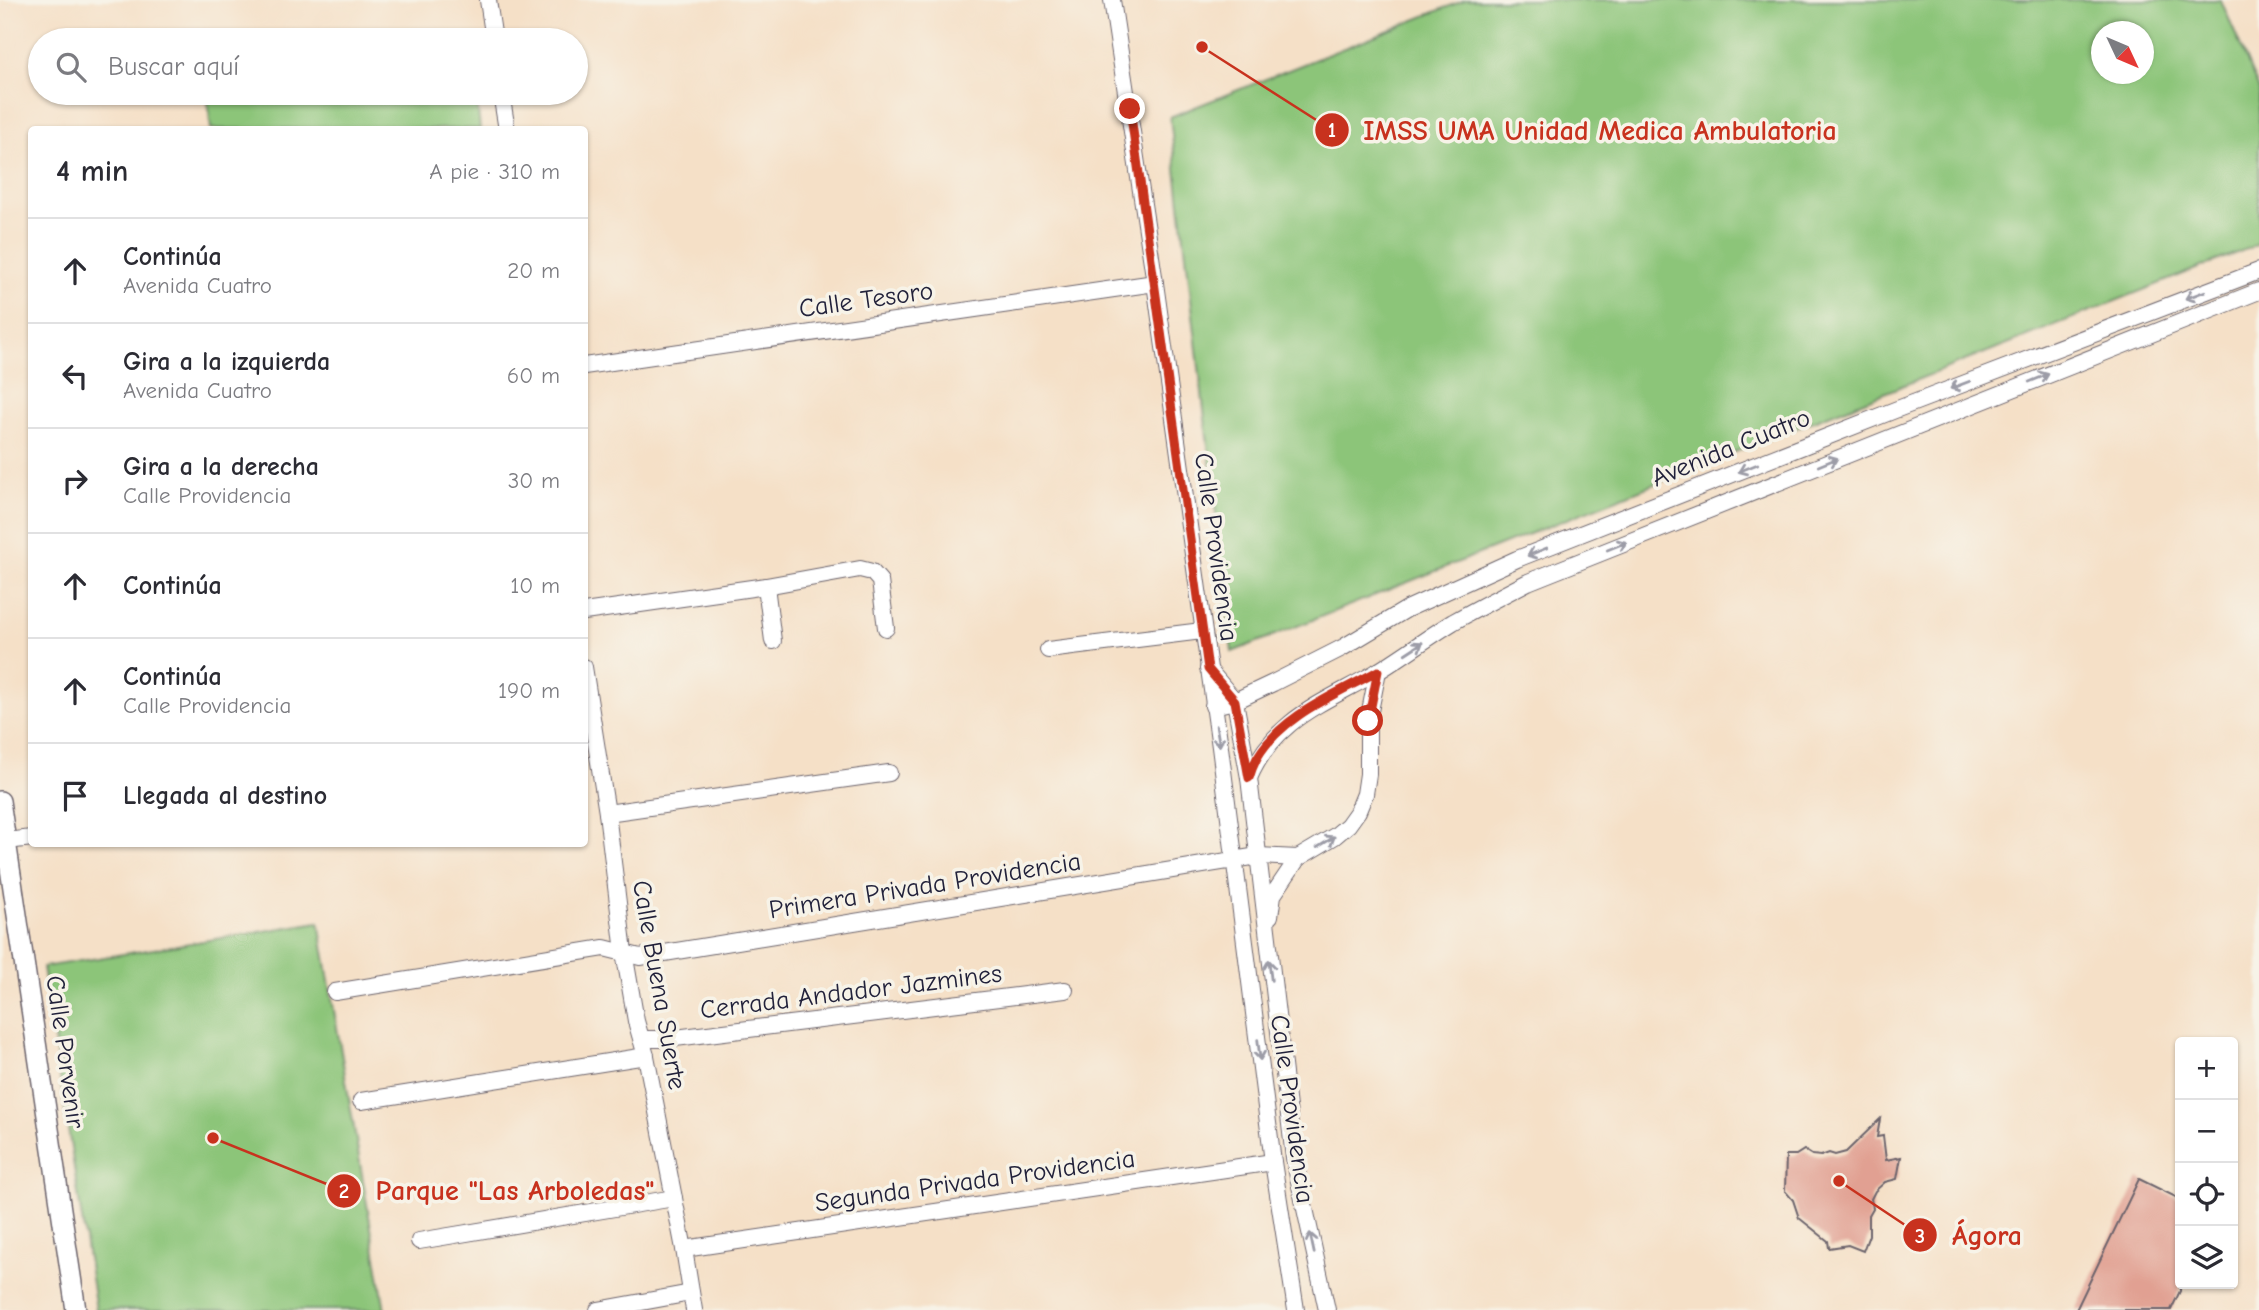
<!DOCTYPE html>
<html lang="es">
<head>
<meta charset="utf-8">
<style>
  body { margin:0; font-family:"Comic Neue",sans-serif; background:#f7f7f7; color:#2b2b33 }
  .controls { position:absolute; right:21px; bottom:21px; display:grid; overflow:hidden; border-radius:7px; box-shadow:0 2px 5px #0004 }
  .controls button { width:63px; height:63px; display:grid; place-items:center; padding:0; border:0; border-bottom:2px solid #e1e1e2; background:#fff; color:#2b2b33; font:35px sans-serif }
  .compass { position:absolute; left:2091px; top:21px; width:63px; height:63px; border-radius:50%; background:#fff; box-shadow:0 2px 5px #0004; rotate:134deg }
  .stop { position:absolute; width:21px; height:21px; margin:-16px; border:5px solid #c8321e; border-radius:50%; background:#fff }
  .stop.end { background:#c8321e; border-color:#fff; box-shadow:0 2px 7px #0008 }
  .list { margin:0; padding:0; list-style:none }
  h2 { display:flex; justify-content:space-between; align-items:center; height:91px; margin:0; padding:0 28px; font-size:30px }
  h2 small { font-size:23px; font-weight:400; color:#7c7c81 }
  .list li { display:grid; grid-template-columns:46px 1fr auto; gap:21px; align-items:center; box-sizing:border-box; height:105px; padding:0 28px; border-top:2px solid #e1e1e2 }
  .list b { display:block; font-size:26px; white-space:nowrap }
  .list p { margin:0; font-size:23px; white-space:nowrap; color:#7c7c81 }
  .list em { font-size:23px; font-style:normal; color:#7c7c81 }
  .icon { flex:none; width:38px; height:38px; fill:none; stroke:currentColor; stroke-width:2; stroke-linecap:round; stroke-linejoin:round }
  .map { position:relative; flex:none; width:2259px; height:1310px; overflow:hidden }
  .search { position:absolute; background:#fff; box-shadow:0 2px 5px #0004; left:28px; top:28px; width:560px; height:77px; display:flex; align-items:center; gap:18px; box-sizing:border-box; padding:0 24px; border-radius:38px; color:#7c7c81; font-size:26px }
  .panel { position:absolute; background:#fff; box-shadow:0 2px 5px #0004; left:28px; top:126px; width:560px; height:721px; border-radius:7px }
  .map>svg:first-child { display:block }
  .green { fill:#8cc579; stroke:#57745a; stroke-width:2; fill-rule:evenodd }
  .building { fill:#e1a092 }
  .lines { fill:none; stroke-linecap:round; stroke-linejoin:round }
  .minor-casing { stroke:#6c646c; stroke-width:18 }
  .tertiary-casing { stroke:#6c646c; stroke-width:22 }
  .minor { stroke:#fff; stroke-width:16 }
  .tertiary { stroke:#fff; stroke-width:19 }
  .oneway { stroke:#9c9ca7 }
  .route { stroke:#c8321e; stroke-width:9 }
  .labels { text-anchor:middle; dominant-baseline:central; stroke-width:7; stroke-linejoin:round; paint-order:stroke }
  .street-label { font-size:26px; fill:#22223b; stroke:#f7f3e8 }
  .leader { fill:none; stroke:#c8321e; stroke-width:2.5 }
  .callout-dot { fill:#c8321e; stroke:#f7f3e8; stroke-width:2.5 }
  .mark-label { font-size:21px; text-anchor:middle; font-weight:bold; fill:#fff }
  .callout-label { font-size:28px; text-anchor:middle; font-weight:bold; fill:#c8321e; stroke:#f7f3e8; stroke-width:7; stroke-linejoin:round; paint-order:stroke }
</style>
</head>
<body>
<div class="map">
<svg width="2259" height="1310" viewBox="0 0 2259 1310">
  <rect width="100%" height="100%" fill="#f7f3e8"/>
  <filter id="ink" filterUnits="userSpaceOnUse"><feTurbulence type="fractalNoise" baseFrequency=".0143" numOctaves="2"/><feDisplacementMap in="SourceGraphic" scale="14" xChannelSelector="R" yChannelSelector="G"/><feConvolveMatrix kernelMatrix="1 2 1 2 8 2 1 2 1" color-interpolation-filters="sRGB"/></filter>
  <filter id="wash" filterUnits="userSpaceOnUse"><feTurbulence type="fractalNoise" baseFrequency=".00686" numOctaves="4" result="noise"/><feDisplacementMap in="SourceGraphic" scale="28" xChannelSelector="R" yChannelSelector="G"/><feGaussianBlur stdDeviation="1.57" result="paint"/><feColorMatrix in="noise" values="0 0 0 0 0 0 0 0 0 0 0 0 0 0 0 0 0 1.4 0 .05"/><feComposite in="paint" operator="in"/></filter>
  <g filter="url(#wash)">
    <rect width="100%" height="100%" fill="#f5e0c7"/>
    <!-- green -->
    <g class="green">
      <path d="M1465,0H2221L2259,90V244L1232,652L1170,117ZM2102,32H2144V74H2102Z"/>
      <path d="M207,93H380L381,95L396,93H476L480,129H211Z"/>
      <path d="M319,922L385,1310H96L43,967Z"/>
    </g>
    <g id="blocks">
      <!-- building -->
      <g class="building">
        <path d="M1880,1119L1877,1137L1883,1136L1886,1160L1901,1157L1897,1179L1885,1182L1875,1191L1871,1199L1873,1208L1869,1215V1235L1863,1251L1848,1245L1829,1248L1828,1241L1799,1218L1793,1200L1785,1191L1786,1155H1796L1804,1150L1812,1155L1821,1156L1829,1153L1835,1155L1846,1152Z"/>
        <path d="M2139,1179L2180,1199V1291L2171,1310H2076Z"/>
      </g>
    </g>
  </g>
  <g filter="url(#ink)">
    <use href="#blocks" fill-opacity="0" stroke="#6c646c" stroke-width="2"/>
    <g class="lines">
      <defs>
        <g id="minor">
          <path d="M488,0L494,40"/>
          <path d="M1112,0L1155,283L1220,747L1273,1162L1296,1310"/>
          <path d="M501,93L507,130"/>
          <path d="M584,366L1155,283"/>
          <path d="M766,586L773,641"/>
          <path d="M584,612L766,586L860,569L872,572L880,581L886,628"/>
          <path d="M1048,650L1202,631"/>
          <path d="M584,667L607,813L624,952L636,1021L646,1056L684,1249L694,1310"/>
          <path d="M1208,669L1235,701L1249,778L1294,1158L1327,1310"/>
          <path d="M1213,706L1235,701L1273,683L1342,648L1407,609L1517,559L1895,410L2259,271"/>
          <path d="M1249,778C1275,718 1324,703 1377,672C1403,656 1427,638 1453,622C1478,608 1503,595 1528,582L2259,291"/>
          <path d="M607,813L889,773"/>
          <path d="M7,841L32,838"/>
          <path d="M1270,916L1273,895L1298,858L1335,836L1348,825L1358,811L1365,794L1368,774V721L1378,671"/>
          <path d="M335,992L604,948L640,957L1258,856L1298,858"/>
          <path d="M642,1039H667L1065,990"/>
          <path d="M361,1101L646,1056"/>
          <path d="M419,1241L674,1198"/>
          <path d="M684,1249L1273,1162"/>
          <path d="M598,1310L691,1293"/>
        </g>
        <path id="tertiary" d="M0,801L76,1310"/>
      </defs>
      <!-- minor casing -->
      <use href="#minor" class="minor-casing"/>
      <!-- tertiary casing -->
      <use href="#tertiary" class="tertiary-casing"/>
      <!-- minor -->
      <use href="#minor" class="minor"/>
      <!-- tertiary -->
      <use href="#tertiary" class="tertiary"/>
    </g>
    <!-- one-way arrows -->
    <defs><path id="oneway-shaft" d="M-6 0H5M1.5-3L5.5 0L1.5 3" fill="none" stroke-width="1.6" stroke-linecap="round" stroke-linejoin="round" transform="scale(1.75)"/></defs>
    <g class="oneway">
      <use href="#oneway-shaft" transform="translate(2195 295) rotate(159)"/>
      <use href="#oneway-shaft" transform="translate(2039 378) rotate(-22)"/>
      <use href="#oneway-shaft" transform="translate(1960 385) rotate(159)"/>
      <use href="#oneway-shaft" transform="translate(1828 462) rotate(-22)"/>
      <use href="#oneway-shaft" transform="translate(1748 468) rotate(158)"/>
      <use href="#oneway-shaft" transform="translate(1617 546) rotate(-22)"/>
      <use href="#oneway-shaft" transform="translate(1537 552) rotate(158)"/>
      <use href="#oneway-shaft" transform="translate(1414 648) rotate(-33)"/>
      <use href="#oneway-shaft" transform="translate(1218 736) rotate(80)"/>
      <use href="#oneway-shaft" transform="translate(1326 842) rotate(-32)"/>
      <use href="#oneway-shaft" transform="translate(1270 970) rotate(-97)"/>
      <use href="#oneway-shaft" transform="translate(1259 1050) rotate(83)"/>
      <use href="#oneway-shaft" transform="translate(1312 1243) rotate(-102)"/>
    </g>
  </g>
  <g class="lines" filter="url(#ink)">
    <!-- route -->
    <path class="route" d="M1130,109L1208,669L1235,701L1249,778C1251,771 1254,764 1257,758C1282,715 1337,694 1378,671L1368,721"/>
  </g>
  <g class="labels">
    <!-- street labels -->
    <g class="street-label">
      <text transform="translate(866 300) rotate(-8)">Calle Tesoro</text>
      <text transform="translate(1731 448) rotate(-22)">Avenida Cuatro</text>
      <text transform="translate(1216 547) rotate(82)">Calle Providencia</text>
      <text transform="translate(925 886) rotate(-9)">Primera Privada Providencia</text>
      <text transform="translate(659 985) rotate(80)">Calle Buena Suerte</text>
      <text transform="translate(851 992) rotate(-7)">Cerrada Andador Jazmines</text>
      <text transform="translate(65 1052) rotate(82)">Calle Porvenir</text>
      <text transform="translate(1292 1109) rotate(82)">Calle Providencia</text>
      <text transform="translate(975 1181) rotate(-8)">Segunda Privada Providencia</text>
    </g>
  </g>
  <!-- callouts -->
  <path class="leader" d="M1202 47L1332 130M213 1138L344 1191M1839 1181L1920 1235"/>
  <g class="callout-dot">
    <circle cx="1202" cy="47" r="7"/>
    <circle cx="213" cy="1138" r="7"/>
    <circle cx="1839" cy="1181" r="7"/>
    <circle cx="1332" cy="130" r="18"/>
    <circle cx="344" cy="1191" r="18"/>
    <circle cx="1920" cy="1235" r="18"/>
  </g>
  <g class="mark-label">
    <text x="1332" y="137">1</text>
    <text x="344" y="1198">2</text>
    <text x="1920" y="1243">3</text>
  </g>
  <g class="callout-label">
    <text x="1600" y="140">IMSS UMA Unidad Medica Ambulatoria</text>
    <text x="515" y="1200">Parque "Las Arboledas"</text>
    <text x="1987" y="1245">Ágora</text>
  </g>
</svg>
<div class="controls">
<button>+</button>
<button>−</button>
<button><svg class="icon" aria-label="locate" viewBox="0 0 24 24"><circle cx="12" cy="12" r="6"/><path d="M12 2v4M12 18v4M2 12h4M18 12h4"/></svg></button>
<button><svg class="icon" aria-label="layers" viewBox="0 0 24 24"><path d="M12 4l9 5-9 5-9-5zM3 14l9 5 9-5"/></svg></button>
</div>
<svg class="compass" viewBox="-18 -18 36 36"><path d="M0-13l5 13h-10z" fill="#e53935"/><path d="M0 13l5-13h-10z" fill="#7c7c81"/></svg>
<div class="stop" style="left:1368px;top:721px"></div>
<div class="stop end" style="left:1130px;top:109px"></div>
<div class="search"><svg class="icon" aria-label="search" viewBox="0 0 24 24"><circle cx="10" cy="10" r="6"/><path d="M15 15l6 6"/></svg>Buscar aquí</div>
<section class="panel">
<h2>4 min<small>A pie · 310 m</small></h2>
<ul class="list">
<li><svg class="icon" aria-label="ahead" viewBox="0 0 24 24"><path d="M12 20V5M6 11l6-6 6 6"/></svg><div><b>Continúa</b><p>Avenida Cuatro</p></div><em>20 m</em></li>
<li><svg class="icon" aria-label="left" viewBox="0 0 24 24"><path d="M17 20v-9H6M10 6l-5 5 5 5"/></svg><div><b>Gira a la izquierda</b><p>Avenida Cuatro</p></div><em>60 m</em></li>
<li><svg class="icon" aria-label="right" viewBox="0 0 24 24"><path d="M7 20v-9h11M14 6l5 5-5 5"/></svg><div><b>Gira a la derecha</b><p>Calle Providencia</p></div><em>30 m</em></li>
<li><svg class="icon" aria-label="ahead" viewBox="0 0 24 24"><path d="M12 20V5M6 11l6-6 6 6"/></svg><div><b>Continúa</b></div><em>10 m</em></li>
<li><svg class="icon" aria-label="ahead" viewBox="0 0 24 24"><path d="M12 20V5M6 11l6-6 6 6"/></svg><div><b>Continúa</b><p>Calle Providencia</p></div><em>190 m</em></li>
<li><svg class="icon" aria-label="arrive" viewBox="0 0 24 24"><path d="M6 21V4h12l-3 4 3 4H6"/></svg><div><b>Llegada al destino</b></div></li>
</ul>
</section>
</div>
</body>
</html>
